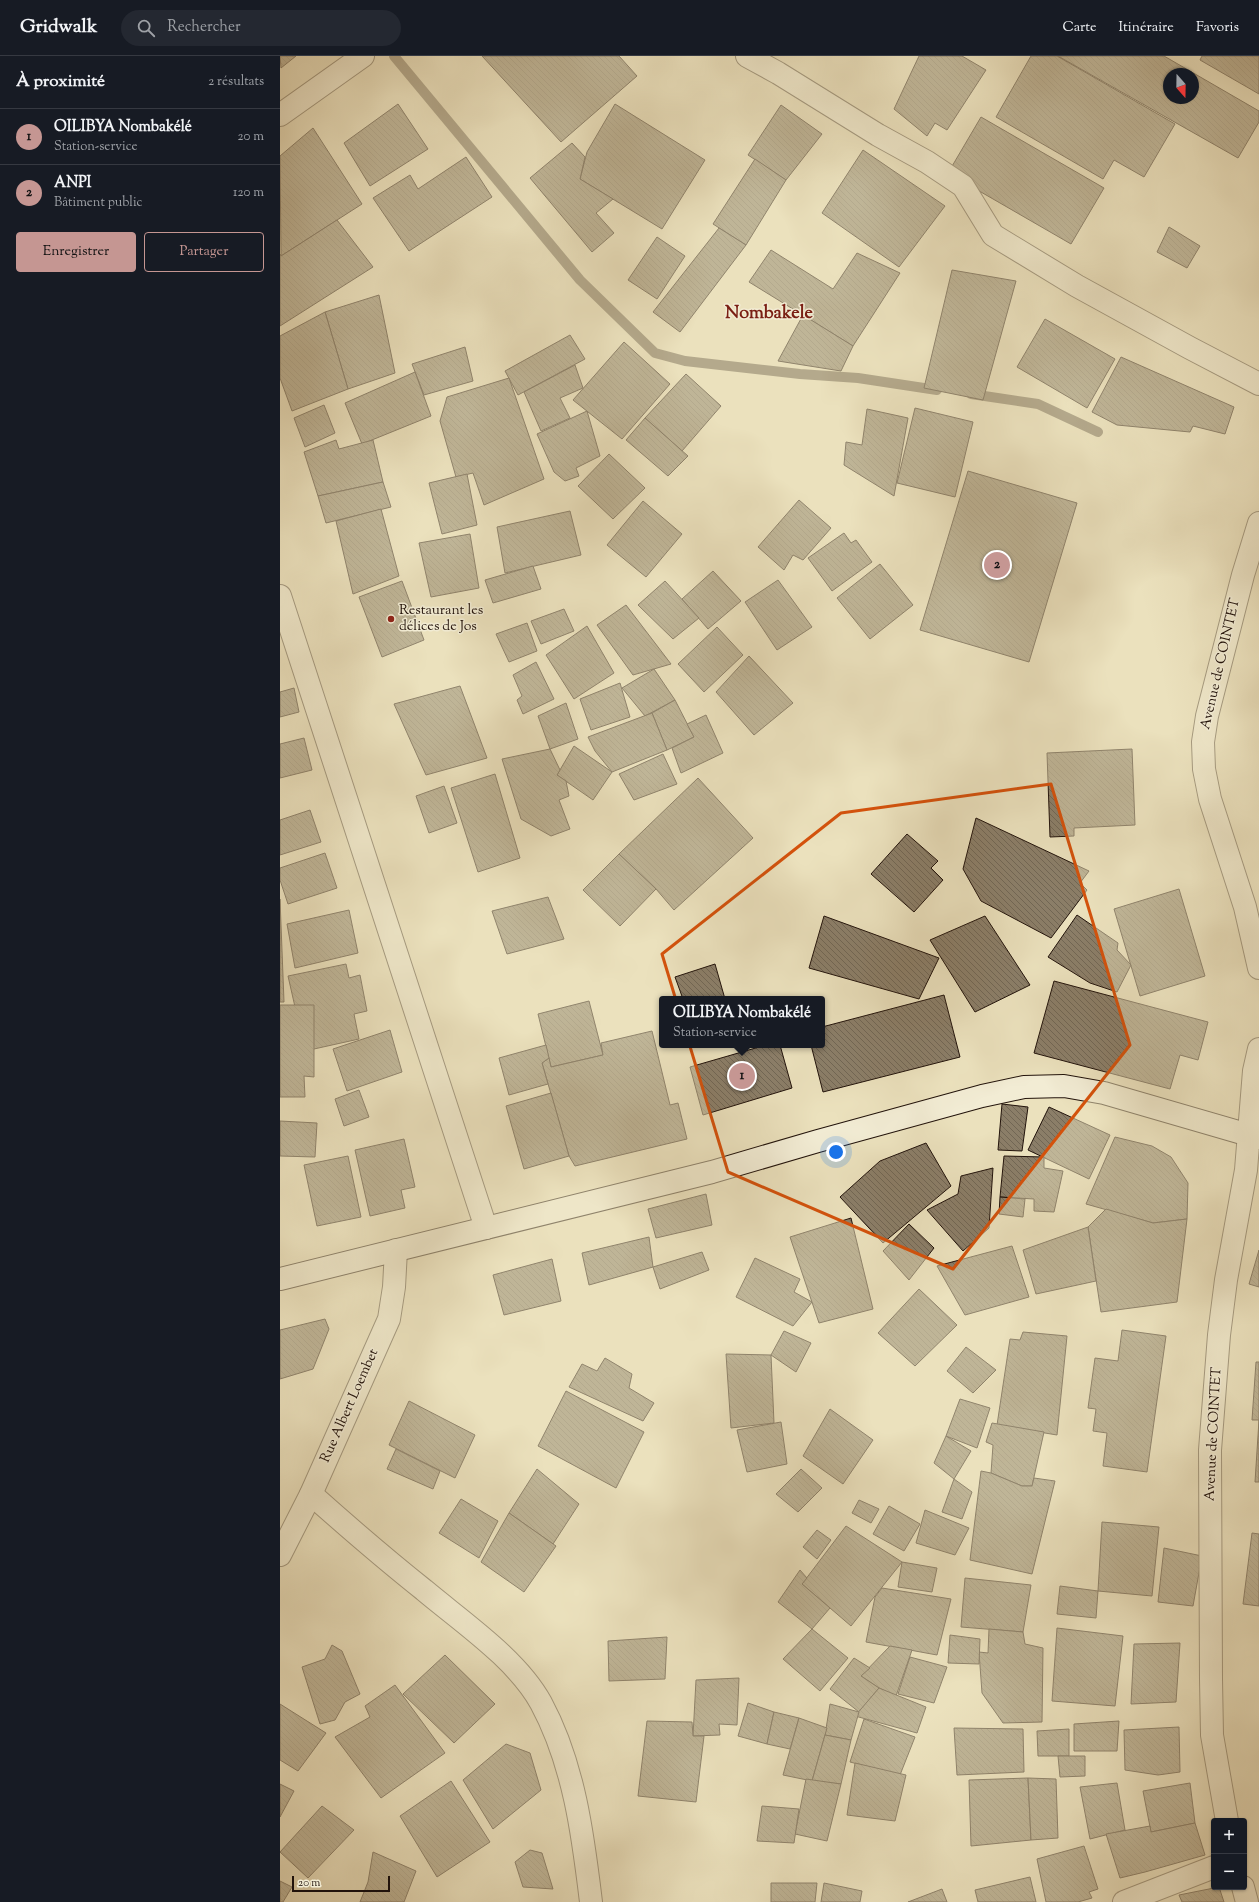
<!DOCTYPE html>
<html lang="fr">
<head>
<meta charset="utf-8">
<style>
  body { margin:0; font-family:"Sorts Mill Goudy",serif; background:#242831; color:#f1f3f6 }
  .controls { position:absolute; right:12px; bottom:12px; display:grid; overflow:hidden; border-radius:4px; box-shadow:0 1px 3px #0004 }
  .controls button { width:36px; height:36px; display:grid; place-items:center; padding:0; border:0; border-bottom:1px solid #363941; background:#171b24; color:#f1f3f6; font:20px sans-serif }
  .compass { position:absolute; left:883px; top:12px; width:36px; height:36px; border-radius:50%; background:#171b24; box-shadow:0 1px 3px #0004; rotate:160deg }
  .scale { position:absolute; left:12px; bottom:10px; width:98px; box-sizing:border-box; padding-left:4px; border:2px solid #22130b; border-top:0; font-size:11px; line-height:14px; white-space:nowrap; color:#22130b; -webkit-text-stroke:3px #f2ecd4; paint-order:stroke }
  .you { position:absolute; left:556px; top:1096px; width:14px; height:14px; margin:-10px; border:3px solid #fff; border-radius:50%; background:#1a73e8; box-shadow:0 0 0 6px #1a73e833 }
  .badge { display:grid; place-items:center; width:26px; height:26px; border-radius:50%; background:#c59692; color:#111; font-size:13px; font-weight:700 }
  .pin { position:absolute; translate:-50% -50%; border:2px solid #fff; box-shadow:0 1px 4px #0006 }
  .popup { position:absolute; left:379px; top:940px; width:166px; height:52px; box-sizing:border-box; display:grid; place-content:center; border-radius:4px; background:#171b24; filter:drop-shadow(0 1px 3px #0005); font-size:13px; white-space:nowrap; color:#9ea1a6 }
  .popup b { font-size:15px; color:#f1f3f6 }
  .popup::after { content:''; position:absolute; left:50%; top:100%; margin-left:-8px; border:8px solid transparent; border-top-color:#171b24 }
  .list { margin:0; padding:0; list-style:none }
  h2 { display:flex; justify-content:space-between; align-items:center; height:52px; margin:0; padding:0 16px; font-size:17px }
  h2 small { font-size:13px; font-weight:400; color:#9ea1a6 }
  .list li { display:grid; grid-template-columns:26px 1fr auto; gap:12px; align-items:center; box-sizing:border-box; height:56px; padding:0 16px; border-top:1px solid #363941 }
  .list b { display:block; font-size:15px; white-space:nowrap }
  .list p { margin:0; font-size:13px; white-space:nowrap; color:#9ea1a6 }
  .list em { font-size:13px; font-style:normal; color:#9ea1a6 }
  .actions { display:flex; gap:8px; padding:12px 16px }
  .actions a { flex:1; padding:9px 0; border:1px solid #c59692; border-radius:4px; text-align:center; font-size:14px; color:#c59692 }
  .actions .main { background:#c59692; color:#111 }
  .icon { flex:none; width:22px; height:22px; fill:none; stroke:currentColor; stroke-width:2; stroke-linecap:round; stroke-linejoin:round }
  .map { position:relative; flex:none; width:979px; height:1846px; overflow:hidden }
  header { display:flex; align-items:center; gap:24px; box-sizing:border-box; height:56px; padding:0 20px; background:#171b24; border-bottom:1px solid #363941 }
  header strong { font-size:19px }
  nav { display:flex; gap:22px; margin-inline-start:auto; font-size:14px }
  .search { width:280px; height:36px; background:#242831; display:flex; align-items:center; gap:10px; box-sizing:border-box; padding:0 14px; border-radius:22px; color:#9ea1a6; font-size:15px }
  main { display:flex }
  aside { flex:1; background:#171b24 }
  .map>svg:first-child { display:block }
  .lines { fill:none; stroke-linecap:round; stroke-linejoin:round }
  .stream { stroke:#726551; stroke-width:10 }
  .building { fill:url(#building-back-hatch); stroke:#22130b; fill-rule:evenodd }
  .street-casing { stroke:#544638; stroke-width:24 }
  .secondary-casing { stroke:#22130b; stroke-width:24 }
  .street { stroke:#f2ecd4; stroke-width:22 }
  .secondary { stroke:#f2ecd4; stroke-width:22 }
  .marked { fill:none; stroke:#d4520c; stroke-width:3; stroke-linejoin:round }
  .poi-dot { fill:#8f2418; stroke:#f2ecd4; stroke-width:1.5 }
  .labels { text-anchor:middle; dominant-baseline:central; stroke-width:3; stroke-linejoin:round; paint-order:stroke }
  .poi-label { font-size:14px; fill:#22130b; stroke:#f2ecd4; text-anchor:start }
  .street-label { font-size:14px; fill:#22130b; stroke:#f2ecd4 }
  .district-label { font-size:18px; font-weight:bold; fill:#7a1f14; stroke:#f2ecd4 }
</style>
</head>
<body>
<header>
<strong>Gridwalk</strong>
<div class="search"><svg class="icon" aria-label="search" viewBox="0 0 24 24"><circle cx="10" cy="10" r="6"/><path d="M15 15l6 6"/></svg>Rechercher</div>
<nav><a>Carte</a><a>Itinéraire</a><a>Favoris</a></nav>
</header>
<main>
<aside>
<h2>À proximité<small>2 résultats</small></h2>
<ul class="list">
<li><span class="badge">1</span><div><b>OILIBYA Nombakélé</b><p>Station-service</p></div><em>20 m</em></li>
<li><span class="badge">2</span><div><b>ANPI</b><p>Bâtiment public</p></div><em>120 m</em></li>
</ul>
<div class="actions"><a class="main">Enregistrer</a><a>Partager</a></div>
</aside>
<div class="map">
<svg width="979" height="1846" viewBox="0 0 979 1846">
  <defs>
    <pattern id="building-back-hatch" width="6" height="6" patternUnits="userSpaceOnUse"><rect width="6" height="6" fill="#8b7e68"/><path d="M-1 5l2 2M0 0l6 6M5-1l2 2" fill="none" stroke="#716654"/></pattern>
  </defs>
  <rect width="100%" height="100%" fill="#ebe1bd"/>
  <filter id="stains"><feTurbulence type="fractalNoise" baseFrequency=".005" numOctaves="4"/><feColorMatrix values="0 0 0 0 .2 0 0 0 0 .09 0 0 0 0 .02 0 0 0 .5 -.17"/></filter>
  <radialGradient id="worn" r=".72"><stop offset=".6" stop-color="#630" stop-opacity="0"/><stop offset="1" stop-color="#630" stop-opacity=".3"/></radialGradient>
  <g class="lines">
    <!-- stream -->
    <g class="stream">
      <path d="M114,0L300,224L375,297L405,305L520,318L578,322L657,334"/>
      <path d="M691,338L758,348L818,376"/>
    </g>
  </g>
  <!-- building -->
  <g class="building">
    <path d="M0,0H16L1,12Z"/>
    <path d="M202,0H339L357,20L281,86Z"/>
    <path d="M639,0H682L706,14L667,74L655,67L647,80L614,53Z"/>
    <path d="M751,0H773L763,11Z"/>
    <path d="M751,0H777L895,68L864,121L834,104L823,123L716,61Z"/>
    <path d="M778,0H884L979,55V66L958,102ZM889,18H913V42H889Z"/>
    <path d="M922,0H979V38L920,4Z"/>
    <path d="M118,48L148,93L90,130L64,87Z"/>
    <path d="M335,48L425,104L382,173L300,123L307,96Z"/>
    <path d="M501,49L542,78L506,124L468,99Z"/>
    <path d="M701,61L824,132L791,188L668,117Z"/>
    <path d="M33,72L82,148L1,200L0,100Z"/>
    <path d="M292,87L305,101L300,123L333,143L316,157L334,177L312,196L250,122Z"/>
    <path d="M583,94L665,150L619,211L542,157Z"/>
    <path d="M186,101L212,141L129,195L93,142L130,119L138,133Z"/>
    <path d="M475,103L506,124L466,189L433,168Z"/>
    <path d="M57,164L93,211L0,270V198L1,200Z"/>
    <path d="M889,171L920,190L907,212L877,196Z"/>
    <path d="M439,172L466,189L400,276L373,256Z"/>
    <path d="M377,181L405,200L377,243L348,224Z"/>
    <path d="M491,194L553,233L577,197L620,217L573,290L469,226Z"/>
    <path d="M672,214L736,225L703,344L644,332Z"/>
    <path d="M99,239L115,317L68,333L45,256Z"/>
    <path d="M45,256L68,333L12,355L0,322V280Z"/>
    <path d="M523,259L573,290L561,315L498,305Z"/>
    <path d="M765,263L835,303L807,352L737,311Z"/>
    <path d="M290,279L305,303L238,339L225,315Z"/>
    <path d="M344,286L390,328L342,383L293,344Z"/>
    <path d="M185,291L193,325L144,339L132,308Z"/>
    <path d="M841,301L954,351L945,378L913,370L910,376L837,369L812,356Z"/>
    <path d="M295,309L303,332L280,342L290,362L261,375L244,336Z"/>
    <path d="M135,316L151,360L82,388L65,347Z"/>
    <path d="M406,318L441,350L402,395L365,362Z"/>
    <path d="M229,322L264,423L204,449L193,417L176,421L160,365L167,341Z"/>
    <path d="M44,349L55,377L25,391L14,362Z"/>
    <path d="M635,352L693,366L675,441L617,427Z"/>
    <path d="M587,353L628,362L614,440L564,409L566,386L582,389Z"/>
    <path d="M307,355L320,400L296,412L299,420L285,425L274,416L257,378Z"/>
    <path d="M365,362L408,400L388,420L346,384Z"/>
    <path d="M56,384L59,393L93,384L103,426L38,440L24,396Z"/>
    <path d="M329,398L365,432L333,463L298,430Z"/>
    <path d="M688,415L797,447L749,606L640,574Z"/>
    <path d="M187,418L197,469L162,478L149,427Z"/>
    <path d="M103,426L111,451L46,467L38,440Z"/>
    <path d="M519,444L551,472L523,504L513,499L504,514L478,491Z"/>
    <path d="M363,445L402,478L366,521L327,489Z"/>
    <path d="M101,453L119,520L73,538L56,465Z"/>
    <path d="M290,455L301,499L225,517L217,471Z"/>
    <path d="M564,477L571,487L576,484L592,506L552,535L528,502Z"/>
    <path d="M190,478L199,532L151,541L139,487Z"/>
    <path d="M600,508L633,549L590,583L557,542Z"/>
    <path d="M253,510L261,533L213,547L205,524Z"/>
    <path d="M433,515L461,545L428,573L402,543Z"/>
    <path d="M498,524L532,571L497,594L465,546Z"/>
    <path d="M122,525L144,584L102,601L79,541Z"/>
    <path d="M385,525L419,562L393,583L358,549Z"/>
    <path d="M346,549L391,608L353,619L317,569Z"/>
    <path d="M284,553L294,575L261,588L251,565Z"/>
    <path d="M247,567L257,595L229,606L216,578Z"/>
    <path d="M307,570L334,617L294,643L266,599Z"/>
    <path d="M437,571L463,599L424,636L398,608Z"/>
    <path d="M469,600L513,647L474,679L436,636Z"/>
    <path d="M256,606L274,643L243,658L237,644L242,640L233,619Z"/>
    <path d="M374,613L395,644L365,660L342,632Z"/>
    <path d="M340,627L350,661L311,674L300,643Z"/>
    <path d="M180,630L207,702L146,719L114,648Z"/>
    <path d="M14,632L19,656L0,661V636Z"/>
    <path d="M395,644L414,681L387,694L372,657Z"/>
    <path d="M286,647L298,683L270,693L258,660Z"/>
    <path d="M372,657L387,694L332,716L315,695L308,681Z"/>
    <path d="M426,659L443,697L401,717L392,692L414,681L407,668Z"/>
    <path d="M24,682L32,714L0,722V688Z"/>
    <path d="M294,690L332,716L313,744L277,719Z"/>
    <path d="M270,693L280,714L277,719L286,725L289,740L279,744L290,773L271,780L241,763L222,703Z"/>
    <path d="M852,693L855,769L794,772V780L770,781L767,697Z"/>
    <path d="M383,698L397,728L354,744L339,718Z"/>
    <path d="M215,718L240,802L198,816L171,732Z"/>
    <path d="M418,722L473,782L394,854L376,833L339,798Z"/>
    <path d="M164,730L177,767L149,777L136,740Z"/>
    <path d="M30,754L41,786L0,799V764Z"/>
    <path d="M696,762L809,815L800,827L807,834L771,882L701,845L683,813Z"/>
    <path d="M627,778L658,805L651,812L663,824L634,856L591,818Z"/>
    <path d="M45,797L57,832L8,848L0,824V812Z"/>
    <path d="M339,798L376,833L340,870L303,834Z"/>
    <path d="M899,833L925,920L860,940L834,853Z"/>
    <path d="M268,841L284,883L227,898L212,855Z"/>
    <path d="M0,843L4,946H0Z"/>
    <path d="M69,854L78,897L15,912L7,868Z"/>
    <path d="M797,859L838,887L837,894L851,909L837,936L810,927L768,901Z"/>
    <path d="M544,860L659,902L639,943L529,912Z"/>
    <path d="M705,860L750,929L695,956L650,884Z"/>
    <path d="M66,908L69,922L80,919L87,955L74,958L79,983L25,995L8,920Z"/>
    <path d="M435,908L445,943H403L395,921Z"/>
    <path d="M774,925L928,966L918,1004L900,999L890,1033L754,997Z"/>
    <path d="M664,939L680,1001L543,1036L531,989H542V971Z"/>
    <path d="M309,945L323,999L271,1011L258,958Z"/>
    <path d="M0,949H34V1021L24,1020L25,1041H0Z"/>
    <path d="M110,974L122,1016L67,1035L53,993Z"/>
    <path d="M372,975L390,1049L398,1047L407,1083L295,1110L289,1100L262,1007L269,1002L271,1011L323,999L321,987Z"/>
    <path d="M266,989L269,1002L262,1007L268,1028L229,1039L219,1002Z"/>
    <path d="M486,989H500L512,1032L423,1059L410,1011Z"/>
    <path d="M79,1034L89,1061L64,1070L55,1043Z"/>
    <path d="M271,1037L289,1100L244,1113L226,1050Z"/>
    <path d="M722,1048L748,1051L742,1095L718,1094Z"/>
    <path d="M769,1051L830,1079L809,1123L748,1094Z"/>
    <path d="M0,1065L37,1067L35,1101L0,1100Z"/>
    <path d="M835,1081L872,1090L891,1101L908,1127L907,1163L873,1167L806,1148Z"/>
    <path d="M124,1083L135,1131L121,1134L125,1152L90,1160L75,1094Z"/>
    <path d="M646,1087L671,1130L603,1187L560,1141L600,1105Z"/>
    <path d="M68,1100L81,1161L37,1170L24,1109Z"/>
    <path d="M724,1100L764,1101V1112L783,1115L774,1156L754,1155V1143L720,1141Z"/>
    <path d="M713,1112L709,1172L683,1195L647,1154L678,1138L681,1120Z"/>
    <path d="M426,1138L432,1169L376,1182L368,1153Z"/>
    <path d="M720,1141L745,1143L743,1161L719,1158Z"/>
    <path d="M826,1153L873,1167L907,1163L897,1246L821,1256L808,1171Z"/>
    <path d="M571,1162L593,1253L539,1267L510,1181Z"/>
    <path d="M629,1168L654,1192L629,1224L603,1195Z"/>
    <path d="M808,1171L816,1225L756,1238L743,1194Z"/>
    <path d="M369,1181L373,1211L309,1229L302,1197Z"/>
    <path d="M732,1190L749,1241L685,1259L657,1210Z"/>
    <path d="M979,1194V1231L969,1228Z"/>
    <path d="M422,1196L429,1214L380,1233L373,1211Z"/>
    <path d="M475,1202L520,1223L514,1236L532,1246L513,1270L456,1241Z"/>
    <path d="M272,1203L281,1245L224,1259L213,1219Z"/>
    <path d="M639,1233L677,1269L635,1310L598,1277Z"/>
    <path d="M45,1263L49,1273L33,1313L0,1323V1274Z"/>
    <path d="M842,1274L886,1280L867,1416L823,1410L827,1377L813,1375L816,1353L808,1352L815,1302L838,1305Z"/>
    <path d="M504,1275L531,1287L516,1316L491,1299Z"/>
    <path d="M743,1276L787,1280L777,1379L717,1369L730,1283L740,1284Z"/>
    <path d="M686,1291L716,1314L693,1337L667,1315Z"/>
    <path d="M446,1298L491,1299L494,1367L451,1372Z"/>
    <path d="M325,1302L352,1318L349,1332L374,1347L363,1365L289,1331L302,1308L317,1315Z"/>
    <path d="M976,1306H979V1364H972Z"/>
    <path d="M286,1335L364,1376L336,1432L258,1390Z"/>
    <path d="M680,1343L710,1352L697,1392L666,1380Z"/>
    <path d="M129,1345L195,1379L175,1422L109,1389Z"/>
    <path d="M550,1353L593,1384L563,1428L523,1400Z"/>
    <path d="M979,1364V1426H975Z"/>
    <path d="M501,1366L507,1408L467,1416L457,1374Z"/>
    <path d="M712,1367L764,1376L752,1430H742L711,1417L713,1389L706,1386Z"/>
    <path d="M666,1380L691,1395L674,1423L654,1407Z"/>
    <path d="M116,1393L160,1415L153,1433L107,1413Z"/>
    <path d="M257,1413L299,1448L273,1488L229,1457Z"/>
    <path d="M521,1413L542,1432L518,1456L496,1438Z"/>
    <path d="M701,1415L711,1417L742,1430H752L754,1422L775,1425L752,1518L690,1504Z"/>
    <path d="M674,1423L692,1436L682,1463L662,1456Z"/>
    <path d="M181,1443L218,1465L199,1502L159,1477Z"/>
    <path d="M579,1444L599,1453L591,1467L572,1457Z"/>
    <path d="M609,1450L640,1468L624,1495L593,1478Z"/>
    <path d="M645,1454L689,1472L675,1499L636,1487Z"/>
    <path d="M229,1457L276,1490L244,1536L201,1506Z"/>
    <path d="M822,1466L879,1471L872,1540L818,1535Z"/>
    <path d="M566,1470L622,1506L571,1570L522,1528Z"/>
    <path d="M537,1474L551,1484L537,1503L523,1491Z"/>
    <path d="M972,1477L979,1478V1550L963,1548Z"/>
    <path d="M884,1492L922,1500L913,1550L878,1546Z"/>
    <path d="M622,1506L657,1512L652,1536L618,1531Z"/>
    <path d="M520,1514L527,1522L522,1528L550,1552L532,1573L498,1546Z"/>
    <path d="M685,1522L751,1529L743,1576L681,1571Z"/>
    <path d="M780,1530L818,1535L816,1562L777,1558Z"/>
    <path d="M602,1532L671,1543L657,1599L586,1586L595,1541Z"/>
    <path d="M777,1572L843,1580L835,1650L772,1645Z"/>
    <path d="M532,1573L568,1602L540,1635L503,1603Z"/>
    <path d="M709,1573L743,1576L745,1588L763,1592L762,1666L723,1667L702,1637L699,1596L708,1597Z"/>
    <path d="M670,1579L700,1583L699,1608L668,1607Z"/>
    <path d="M387,1581L385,1623L329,1625L328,1585Z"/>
    <path d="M900,1587L896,1646L851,1648L854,1588Z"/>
    <path d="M52,1589L62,1595L80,1638L65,1646L55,1664L40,1668L22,1611L45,1603Z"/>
    <path d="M610,1590L632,1594L616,1640L599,1632L581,1620Z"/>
    <path d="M165,1599L215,1648L174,1687L123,1638Z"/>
    <path d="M630,1601L667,1611L654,1647L618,1638Z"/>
    <path d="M574,1602L590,1612L581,1620L599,1632L579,1656L550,1633Z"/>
    <path d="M459,1622L457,1669L439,1668L440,1679L413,1680L416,1624Z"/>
    <path d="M115,1629L165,1697L101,1742L55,1681L90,1661L85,1650Z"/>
    <path d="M599,1632L646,1651L637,1677L575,1660Z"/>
    <path d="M468,1647L494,1656L487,1688L458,1680Z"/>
    <path d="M0,1648L46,1677L18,1715L0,1704Z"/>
    <path d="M550,1648L579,1656L571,1684L545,1679Z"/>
    <path d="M494,1656L519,1662L510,1693L487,1688Z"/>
    <path d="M519,1662L547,1672L532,1725L503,1719Z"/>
    <path d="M584,1663L635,1681L620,1719L570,1706Z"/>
    <path d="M367,1665L412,1666L413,1680H424L416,1746L358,1740Z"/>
    <path d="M839,1665L837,1695H794V1668Z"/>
    <path d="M899,1671L900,1716L878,1719L845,1714L844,1674Z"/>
    <path d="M674,1672L743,1673L744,1716L677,1719Z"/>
    <path d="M789,1673V1700H758L757,1675Z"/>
    <path d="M545,1679L571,1684L561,1728L532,1725Z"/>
    <path d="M226,1688L250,1697L261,1734L213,1773L183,1724Z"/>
    <path d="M778,1700H805V1720L780,1721Z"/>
    <path d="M575,1707L626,1719L615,1765L567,1759Z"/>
    <path d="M748,1722L751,1784L691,1790L689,1724Z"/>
    <path d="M748,1722L776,1723L778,1782L751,1784Z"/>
    <path d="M526,1723L561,1728L547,1785L515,1778Z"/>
    <path d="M171,1725L210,1786L157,1821L120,1760Z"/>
    <path d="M837,1727L845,1774L810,1783L800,1731Z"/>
    <path d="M910,1727L915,1767L871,1776L863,1735Z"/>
    <path d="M0,1728L14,1735L0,1761Z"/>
    <path d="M42,1750L74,1774L28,1822L0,1796Z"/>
    <path d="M482,1750L519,1753L514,1787L477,1785Z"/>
    <path d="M915,1767L925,1799L865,1816L840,1822L826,1778L870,1770L871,1776Z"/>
    <path d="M804,1790L818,1833L809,1836L812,1842L798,1846H766L757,1803Z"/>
    <path d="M250,1794L262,1797L273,1833L243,1831L235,1806Z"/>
    <path d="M93,1796L136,1815L124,1846H80L88,1826Z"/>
    <path d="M750,1821L756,1846H698L695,1834Z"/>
    <path d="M0,1825L12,1831L3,1846H0Z"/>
    <path d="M491,1827H537L535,1846H491Z"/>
    <path d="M544,1827L582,1835L580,1846H541Z"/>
    <path d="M939,1831L944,1846H902L899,1839Z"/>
    <path d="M662,1833L667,1846H628Z"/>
  </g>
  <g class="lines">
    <defs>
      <g id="street">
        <path d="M467,0L498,17L598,79L647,106L683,130L713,179L797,230L910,292L979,328"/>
        <path d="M0,59L83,0"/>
        <path d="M979,467L963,519L927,660L923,686L924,713L930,743L965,851L979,912"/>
        <path d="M0,540L206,1172"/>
        <path d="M31,1438C68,1471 105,1503 144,1534C182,1566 237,1603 261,1647C294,1708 303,1779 311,1846"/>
        <path d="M0,1499L31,1438L109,1263L114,1231L116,1194"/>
        <path d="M947,1765L932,1679L931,1623L930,1394L939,1279L946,1224L966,1114L974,1015L979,993"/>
        <path d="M963,1831L967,1846"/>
        <path d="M844,1846L934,1811"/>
      </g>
      <path id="secondary" d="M0,1223L432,1116L538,1085L702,1040L744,1031L784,1030L824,1037L979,1082"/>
    </defs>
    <!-- street casing -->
    <use href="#street" class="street-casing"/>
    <!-- secondary casing -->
    <use href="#secondary" class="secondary-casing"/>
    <!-- street -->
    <use href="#street" class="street"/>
    <!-- secondary -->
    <use href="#secondary" class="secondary"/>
  </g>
  <!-- marked area -->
  <path d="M0 0H979V1846H0ZM771,728L850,989L673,1213L448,1116L382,898L561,757Z" fill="#ebe1bd" fill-opacity=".55" fill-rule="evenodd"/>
  <path class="marked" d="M771,728L850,989L673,1213L448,1116L382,898L561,757Z"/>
  <!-- markers -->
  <circle class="poi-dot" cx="111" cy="563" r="4"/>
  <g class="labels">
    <!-- poi labels -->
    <g class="poi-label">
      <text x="119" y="555">Restaurant les<tspan x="119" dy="16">délices de Jos</tspan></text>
    </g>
    <!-- street labels -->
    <g class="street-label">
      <text transform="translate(941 608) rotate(-77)">Avenue de COINTET</text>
      <text transform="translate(70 1350) rotate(-66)">Rue Albert Loembet</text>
      <text transform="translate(934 1378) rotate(-87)">Avenue de COINTET</text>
    </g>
    <!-- district labels -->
    <g class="district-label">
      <text x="489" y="258">Nombakele</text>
    </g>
  </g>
  <rect width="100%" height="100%" filter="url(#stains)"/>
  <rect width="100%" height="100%" fill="url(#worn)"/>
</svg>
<div class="controls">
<button>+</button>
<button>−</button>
</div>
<svg class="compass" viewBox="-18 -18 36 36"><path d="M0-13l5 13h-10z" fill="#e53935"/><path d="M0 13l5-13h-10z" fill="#9ea1a6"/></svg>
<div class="scale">20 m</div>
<div class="you"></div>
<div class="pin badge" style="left:462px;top:1020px">1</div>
<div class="popup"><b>OILIBYA Nombakélé</b>Station-service</div>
<div class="pin badge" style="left:717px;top:509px">2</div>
</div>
</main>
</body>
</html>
